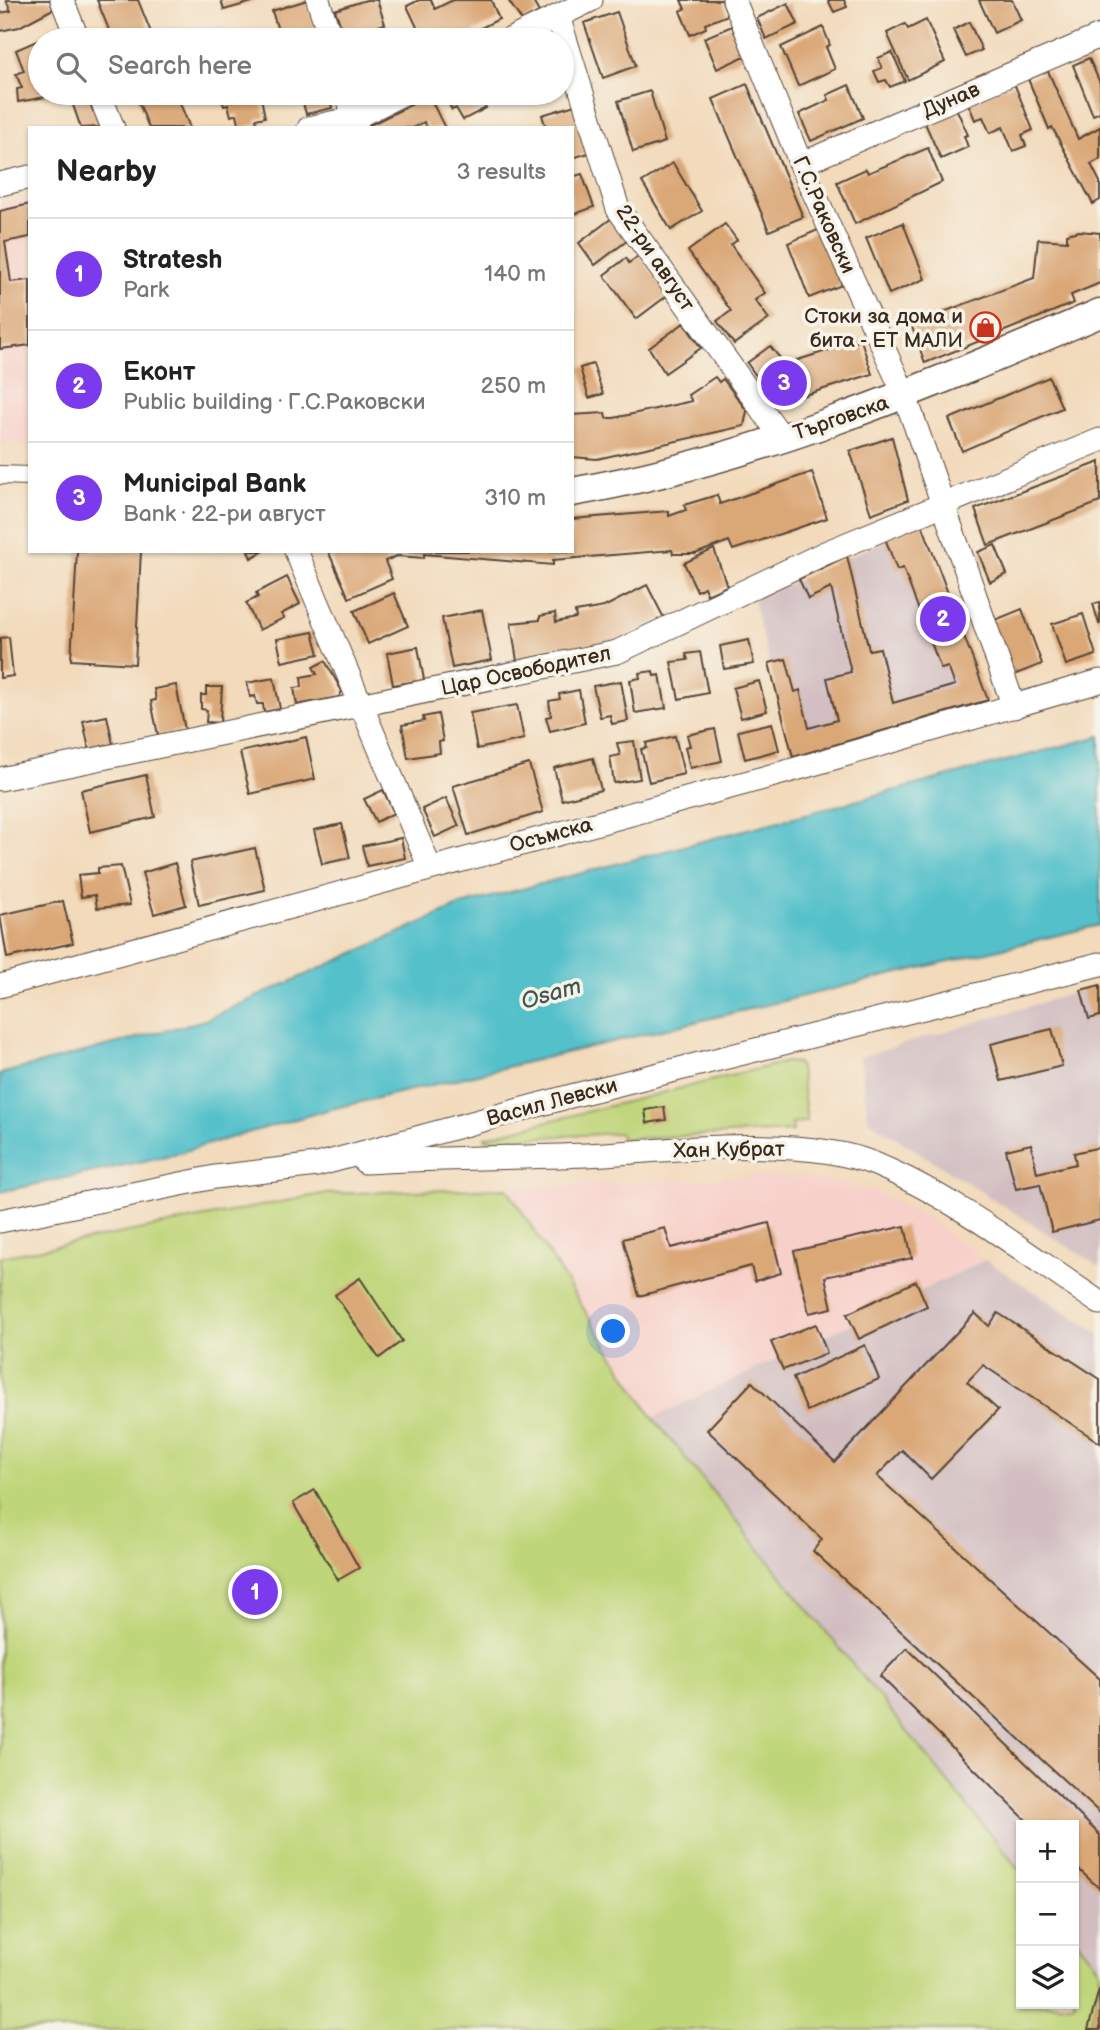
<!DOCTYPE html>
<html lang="en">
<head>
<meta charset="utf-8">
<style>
  body { margin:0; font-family:"Balsamiq Sans",sans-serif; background:#f6f6f6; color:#222 }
  .controls { position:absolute; right:21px; bottom:21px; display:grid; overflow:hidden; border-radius:0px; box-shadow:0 2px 5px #0004 }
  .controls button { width:63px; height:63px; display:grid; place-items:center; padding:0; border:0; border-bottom:2px solid #e0e0e0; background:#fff; color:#222; font:35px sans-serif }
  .you { position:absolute; left:614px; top:1332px; width:24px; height:24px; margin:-18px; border:5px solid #fff; border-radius:50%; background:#1a73e8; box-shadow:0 0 0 10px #1a73e833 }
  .badge { display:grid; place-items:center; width:46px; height:46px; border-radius:50%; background:#7c3aed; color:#fff; font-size:23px; font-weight:700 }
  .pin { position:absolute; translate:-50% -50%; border:4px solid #fff; box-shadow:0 2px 7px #0006 }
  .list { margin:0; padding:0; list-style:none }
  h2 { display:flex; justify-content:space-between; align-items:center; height:91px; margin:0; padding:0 28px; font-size:30px }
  h2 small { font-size:23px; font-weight:400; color:#767676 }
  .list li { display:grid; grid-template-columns:46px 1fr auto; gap:21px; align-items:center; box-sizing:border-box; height:112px; padding:0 28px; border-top:2px solid #e0e0e0 }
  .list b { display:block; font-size:26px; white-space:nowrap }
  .list p { margin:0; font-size:23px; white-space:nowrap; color:#767676 }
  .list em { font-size:23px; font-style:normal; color:#767676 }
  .icon { flex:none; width:38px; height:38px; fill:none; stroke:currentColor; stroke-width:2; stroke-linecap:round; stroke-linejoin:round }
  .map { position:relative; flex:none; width:1100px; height:2030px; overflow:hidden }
  .search { position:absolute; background:#fff; box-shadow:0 2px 5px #0004; left:28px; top:28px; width:546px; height:77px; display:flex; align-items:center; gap:18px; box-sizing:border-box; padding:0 24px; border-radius:38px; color:#767676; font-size:26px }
  .panel { position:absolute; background:#fff; box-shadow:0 2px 5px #0004; left:28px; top:126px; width:546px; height:427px; border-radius:0px }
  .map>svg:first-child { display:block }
  .built { fill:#f7d0c9 }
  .industrial { fill:#d2bec1 }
  .green { fill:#bfd579; stroke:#7d804c; stroke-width:2 }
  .water { fill:#53c0ca; stroke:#477574; stroke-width:2 }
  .building { fill:#daa777 }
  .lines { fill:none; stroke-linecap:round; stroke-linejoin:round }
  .pedestrian-casing { stroke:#564436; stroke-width:20 }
  .minor-casing { stroke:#564436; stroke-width:25 }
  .tertiary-casing { stroke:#564436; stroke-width:31 }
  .pedestrian { stroke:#fff; stroke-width:18 }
  .minor { stroke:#fff; stroke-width:23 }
  .tertiary { stroke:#fff; stroke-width:28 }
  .labels { text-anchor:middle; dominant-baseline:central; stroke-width:7; stroke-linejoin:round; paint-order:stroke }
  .street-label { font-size:21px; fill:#3b2a1e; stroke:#f7f3e8 }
  .poi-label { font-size:21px; fill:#3b2a1e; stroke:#f7f3e8; text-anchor:end }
  .water-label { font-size:23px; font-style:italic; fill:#425752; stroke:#f7f3e8 }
</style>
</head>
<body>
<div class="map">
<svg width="1100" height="2030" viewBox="0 0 1100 2030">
  <rect width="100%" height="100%" fill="#f7f3e8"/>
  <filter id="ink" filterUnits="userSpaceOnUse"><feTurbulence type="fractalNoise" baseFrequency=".0143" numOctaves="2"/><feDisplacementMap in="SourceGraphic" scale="14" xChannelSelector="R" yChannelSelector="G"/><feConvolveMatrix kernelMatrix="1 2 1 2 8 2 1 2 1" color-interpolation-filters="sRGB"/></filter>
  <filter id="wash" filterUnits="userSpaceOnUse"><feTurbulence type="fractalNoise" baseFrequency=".00686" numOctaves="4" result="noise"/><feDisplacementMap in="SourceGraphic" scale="28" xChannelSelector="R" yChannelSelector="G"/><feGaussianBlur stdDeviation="1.57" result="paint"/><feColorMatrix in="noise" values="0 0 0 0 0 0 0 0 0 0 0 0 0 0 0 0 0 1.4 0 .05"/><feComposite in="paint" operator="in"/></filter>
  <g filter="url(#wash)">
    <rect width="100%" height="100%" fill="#f2dabb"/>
    <!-- built -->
    <g class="built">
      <path d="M30,197V444L0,443V204Z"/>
      <path d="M764,1176L828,1181L877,1193L924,1215L985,1260L653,1418L507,1188Z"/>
    </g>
    <!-- industrial -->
    <g class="industrial">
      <path d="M922,524L988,700L793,757L753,600Z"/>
      <path d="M1100,985V1267L868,1120L860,1057Z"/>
      <path d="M985,1260L1100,1334V1969L1074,1937V1825H1021V1872L653,1418Z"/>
    </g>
    <!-- green -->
    <g class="green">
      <path d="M786,1062L797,1063L800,1068L807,1121L792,1124L793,1131L621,1139L620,1133L486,1140L485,1137Z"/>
      <path d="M507,1188L653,1418L1021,1872V2004H1074V1937L1100,1969V1986L1088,2030H0V1257L322,1194Z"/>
    </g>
    <!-- water -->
    <path class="water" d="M1100,736V925L327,1110L171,1155L0,1192V1074L205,1020L461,905Z"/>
    <g id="blocks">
      <!-- building -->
      <g class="building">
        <path d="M6,0H50L53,9L19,27L0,31V13L11,11Z"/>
        <path d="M97,0H138L154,40H113Z"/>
        <path d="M221,0H256V1L224,10Z"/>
        <path d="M307,0L316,30L281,40L272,11Z"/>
        <path d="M366,0H377L385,24L345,37L335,10Z"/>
        <path d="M419,0H431L435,9L453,0H491L499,19L473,32L477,40H423L407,6Z"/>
        <path d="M508,0H532L539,12L522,21Z"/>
        <path d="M681,0H722L728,15L705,24L706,28L690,35L680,11L685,9Z"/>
        <path d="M828,0H844L847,7L834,12Z"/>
        <path d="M979,0H1012L1021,20L994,33Z"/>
        <path d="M788,3L798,24L766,39L757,18Z"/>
        <path d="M617,12L636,66L603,78L584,23Z"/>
        <path d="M926,20L945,62L908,80L887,33L905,24L908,29Z"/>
        <path d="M969,22L982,50L966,57L953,30Z"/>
        <path d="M732,26L745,56L717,69L704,38Z"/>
        <path d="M823,27L830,45L826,47L835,69L798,86L781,47Z"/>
        <path d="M39,40L40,68L37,69L40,93L62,94L18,102L17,89L22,88L16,74L24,71L16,50Z"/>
        <path d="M892,52L905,81L890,87L886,80L879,82L874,71L882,68L878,58Z"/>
        <path d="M1089,58L1100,83V112L1093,115L1073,65Z"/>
        <path d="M1048,71L1078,139L1100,127V159L1091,164L1100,182V200L1093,204L1052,127L1049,129L1028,79Z"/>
        <path d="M1014,83L1033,130L1022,135L1026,146L1013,151L1003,127L990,133L983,117L975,120L968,103Z"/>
        <path d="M747,84L803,217L769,231L713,99Z"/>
        <path d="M849,85L863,118L811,141L799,114L829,100L827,95Z"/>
        <path d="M650,91L665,142L633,152L618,101Z"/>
        <path d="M135,93H176L190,128H149Z"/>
        <path d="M220,93H260L265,117L256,119L257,124L240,128L237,114L231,116L228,105L224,106Z"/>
        <path d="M308,93H337L330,96L332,108L306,114L302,99L309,98Z"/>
        <path d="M451,93H479L486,108L463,120L456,108L452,110L444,96Z"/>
        <path d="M87,96L93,111L95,110L101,127L81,128L72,102Z"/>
        <path d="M429,96L445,128H427L424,122L413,128H372L370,125Z"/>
        <path d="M575,105L589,153L572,158V128H546L542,115Z"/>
        <path d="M956,108L968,135L964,136L968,147L941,159L924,121Z"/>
        <path d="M928,148L942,182L855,224L837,182L866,169L868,173Z"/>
        <path d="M673,163L702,211L671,230L642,182Z"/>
        <path d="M582,174L594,207L572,215V177Z"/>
        <path d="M30,204V237L5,242L11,282L30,280V345L0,349V211Z"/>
        <path d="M612,218L628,240L595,265L579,243Z"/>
        <path d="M903,223L925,279L889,294L866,238Z"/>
        <path d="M725,224L737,240L731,245L765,293L755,300L769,319L734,344L717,321L731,311L688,251Z"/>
        <path d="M820,229L842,285L809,298L788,243Z"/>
        <path d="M1079,231L1100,233V283L1071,295L1074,303L925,363L911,324L1034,278L1038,239L1067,241V234Z"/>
        <path d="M640,255L668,295L636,319L604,275L626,258L629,263Z"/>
        <path d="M684,323L701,348L665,373L649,348Z"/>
        <path d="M861,340L872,374L776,404L747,363L770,346L785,364Z"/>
        <path d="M593,364L603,394L589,398L580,368Z"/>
        <path d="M715,377L719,382L723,379L747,411L744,426L597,459L572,457V415L605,413L606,418H614L692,401L688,395Z"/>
        <path d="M1049,377L1062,408L962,451L949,419Z"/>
        <path d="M892,437L908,500L871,514L850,451Z"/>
        <path d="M1100,462V502L988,545L975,509Z"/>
        <path d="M812,472L827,518L733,550L729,541L695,554H673L672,550L553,560V565L424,554V558L397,556L385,561L392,579L349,598L328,551H572V519L669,511V516L686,510L684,505L717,495L720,504Z"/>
        <path d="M922,524L988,700L793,757L769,663L786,659L795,692L800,690L809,728L837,720L827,678L851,672L831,588L808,599L799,579L847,556L869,650L880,648L893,703L955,685L948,667L941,669L903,568L897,570L885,538Z"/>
        <path d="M995,545L1007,574L990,582L978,552Z"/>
        <path d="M714,549L727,586L707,595L704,587L697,591L684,563Z"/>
        <path d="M77,551H141L135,664L71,660Z"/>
        <path d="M248,551H264L251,558Z"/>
        <path d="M287,577L300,604L281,614L284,618L259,630L246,603L258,597L256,593Z"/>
        <path d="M647,585L664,618L621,640L517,661L511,623L540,620V616L555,613L556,622L576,618L575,612L604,607Z"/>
        <path d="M394,593L408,626L368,644L354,611Z"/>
        <path d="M1100,602V624H1099L1093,604Z"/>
        <path d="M1022,609L1042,664L1011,676L990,622Z"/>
        <path d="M482,610L492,660L452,668L442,618Z"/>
        <path d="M1083,614L1096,655L1066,665L1052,624Z"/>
        <path d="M313,632L319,654L282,662L277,639Z"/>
        <path d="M9,637L13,676L0,678V638Z"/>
        <path d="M749,640L754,664L724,669L720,646Z"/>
        <path d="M418,647L424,680L393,685L387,653Z"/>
        <path d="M700,652L708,693L679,699L671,662L688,660L686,654Z"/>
        <path d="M325,661L342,691L339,697L297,705L294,688L302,687L301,677L317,674L313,667Z"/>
        <path d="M653,671L654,676L660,675L666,708L635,713L630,680L640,678L639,673Z"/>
        <path d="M274,678L280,709L264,712L263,704H257L255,696L250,697L247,683Z"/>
        <path d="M621,681L628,721L612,724L610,715L600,717L593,686Z"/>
        <path d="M759,681L767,711L741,718L733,688Z"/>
        <path d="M176,685L185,730L158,735L151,701L156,700L154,689Z"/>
        <path d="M206,687H222L220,723L206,722L207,710L201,709V695H206Z"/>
        <path d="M579,690L585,723L550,731L546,717L551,716L549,701L560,699L559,694Z"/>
        <path d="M517,705L524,739L477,749L470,713Z"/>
        <path d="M438,714L443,741L439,742L440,753L408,758L402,725L424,721L423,717Z"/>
        <path d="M107,716L113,744L89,749L83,721Z"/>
        <path d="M772,723L779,750L745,759L738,731Z"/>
        <path d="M715,729L722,761L690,768L685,747L690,746L687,735Z"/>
        <path d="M675,736L684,774L649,782L641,749L647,748L646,743Z"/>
        <path d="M306,737L315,779L250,794L240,752Z"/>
        <path d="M634,741L640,779L614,783L610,757L620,755L617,743Z"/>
        <path d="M593,758L601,790L562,800L554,768Z"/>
        <path d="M529,764L543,812L468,835L453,786Z"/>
        <path d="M146,775L155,817L90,832L81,790Z"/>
        <path d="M383,790L394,813L376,822L364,799Z"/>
        <path d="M446,798L459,826L435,837L422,809Z"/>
        <path d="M342,824L350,858L322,864L314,830Z"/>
        <path d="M401,838L405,858L367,866L362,846Z"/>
        <path d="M255,848L265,890L199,905L190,862Z"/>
        <path d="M175,863L186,905L154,914L142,873Z"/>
        <path d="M121,866L130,905L97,908L95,895L81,897L78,875L98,873V868Z"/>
        <path d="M63,901L73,943L7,958L0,915Z"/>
        <path d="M1100,985V1016L1089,1019L1081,990Z"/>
        <path d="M1052,1029L1062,1066L1001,1081L991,1044Z"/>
        <path d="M664,1107L666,1120L647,1123L645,1110Z"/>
        <path d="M1031,1144L1037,1173L1076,1164L1074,1153L1100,1147V1220L1052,1232L1040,1184L1016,1189L1006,1150Z"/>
        <path d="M769,1223L781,1273L755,1281L751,1266L639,1296L623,1239L665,1228L671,1248Z"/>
        <path d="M905,1226L912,1258L825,1277L832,1308L809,1313L794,1251Z"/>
        <path d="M360,1278L402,1341L379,1358L335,1295Z"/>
        <path d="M916,1281L927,1306L859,1339L847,1314Z"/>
        <path d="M975,1313L989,1326L998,1313L1100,1379V1443L983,1365L967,1382L998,1410L931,1479L902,1450L877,1476L1100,1679V1813L813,1551L822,1539L707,1430L752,1382L835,1462Z"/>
        <path d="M816,1324L827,1353L783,1370L771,1342Z"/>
        <path d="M865,1345L879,1379L807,1411L793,1378Z"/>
        <path d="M315,1490L359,1568L338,1580L293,1503Z"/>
        <path d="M907,1648L1100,1835V1889L1074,1865V1825H1031L880,1676Z"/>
        <path d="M1099,1989L1100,2030H1088Z"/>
      </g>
    </g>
  </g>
  <g filter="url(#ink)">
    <use href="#blocks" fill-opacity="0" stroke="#564436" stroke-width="2"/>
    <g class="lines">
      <defs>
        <path id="pedestrian" d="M0,475L30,476"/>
        <g id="minor">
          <path d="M62,0L78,40"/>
          <path d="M318,0L331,40"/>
          <path d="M734,0L801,164L905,396L1014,707"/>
          <path d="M558,16L618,209L783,439"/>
          <path d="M509,40L591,0"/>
          <path d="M99,93L113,128"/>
          <path d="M347,93L357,128"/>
          <path d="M309,128L354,118L404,93"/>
          <path d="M801,164L1100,36"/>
          <path d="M0,184L30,177"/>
          <path d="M296,551L430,868"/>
          <path d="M0,779L617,652L825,553L1100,440"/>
          <path d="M0,986L789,771L1100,681"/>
          <path d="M365,1162C439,1158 513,1158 587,1155C667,1151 803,1134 875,1164C956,1198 1028,1255 1100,1303"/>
          <path d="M0,1221L215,1177L317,1165L571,1096L1100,964"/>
        </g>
        <path id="tertiary" d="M572,492C757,460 929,386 1100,313"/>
      </defs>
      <!-- pedestrian casing -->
      <use href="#pedestrian" class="pedestrian-casing"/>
      <!-- minor casing -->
      <use href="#minor" class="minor-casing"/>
      <!-- tertiary casing -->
      <use href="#tertiary" class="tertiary-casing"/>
      <!-- pedestrian -->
      <use href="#pedestrian" class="pedestrian"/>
      <!-- minor -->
      <use href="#minor" class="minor"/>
      <!-- tertiary -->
      <use href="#tertiary" class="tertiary"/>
    </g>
  </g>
  <!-- icons -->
  <defs>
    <symbol id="shop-ring" viewBox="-11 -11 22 22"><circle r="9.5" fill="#f7f3e8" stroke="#c8321e" stroke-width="1.5"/><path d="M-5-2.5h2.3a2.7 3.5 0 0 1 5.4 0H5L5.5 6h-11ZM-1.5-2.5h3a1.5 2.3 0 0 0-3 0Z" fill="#c8321e"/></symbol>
  </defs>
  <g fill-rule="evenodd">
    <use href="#shop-ring" x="968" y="310" width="35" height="35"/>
  </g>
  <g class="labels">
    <!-- street labels -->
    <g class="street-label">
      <text transform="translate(951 100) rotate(-23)">Дунав</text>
      <text transform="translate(824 215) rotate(66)">Г.С.Раковски</text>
      <text transform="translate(655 258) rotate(56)">22-ри август</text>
      <text transform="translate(841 418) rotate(-19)">Търговска</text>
      <text transform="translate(526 671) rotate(-12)">Цар Освободител</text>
      <text transform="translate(551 835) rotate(-15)">Осъмска</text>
      <text transform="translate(552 1102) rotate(-15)">Васил Левски</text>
      <text transform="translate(729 1150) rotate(-1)">Хан Кубрат</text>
    </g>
    <!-- poi labels -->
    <g class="poi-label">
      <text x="963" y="316">Стоки за дома и<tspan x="963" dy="24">бита - ЕТ МАЛИ</tspan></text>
    </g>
    <!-- water labels -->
    <g class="water-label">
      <text transform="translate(551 994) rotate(-16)">Osam</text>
    </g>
  </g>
</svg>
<div class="controls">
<button>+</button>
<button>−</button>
<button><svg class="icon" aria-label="layers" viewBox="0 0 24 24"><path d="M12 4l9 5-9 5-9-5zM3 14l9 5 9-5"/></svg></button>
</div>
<div class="you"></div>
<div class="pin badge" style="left:255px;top:1592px">1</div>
<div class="pin badge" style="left:943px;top:619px">2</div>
<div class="pin badge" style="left:784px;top:383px">3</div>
<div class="search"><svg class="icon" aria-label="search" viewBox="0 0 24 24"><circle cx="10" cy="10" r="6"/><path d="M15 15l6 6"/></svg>Search here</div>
<section class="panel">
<h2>Nearby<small>3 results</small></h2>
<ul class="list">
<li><span class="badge">1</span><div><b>Stratesh</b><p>Park</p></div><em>140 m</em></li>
<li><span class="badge">2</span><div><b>Еконт</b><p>Public building · Г.С.Раковски</p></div><em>250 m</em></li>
<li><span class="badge">3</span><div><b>Municipal Bank</b><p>Bank · 22-ри август</p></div><em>310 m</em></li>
</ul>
</section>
</div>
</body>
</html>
